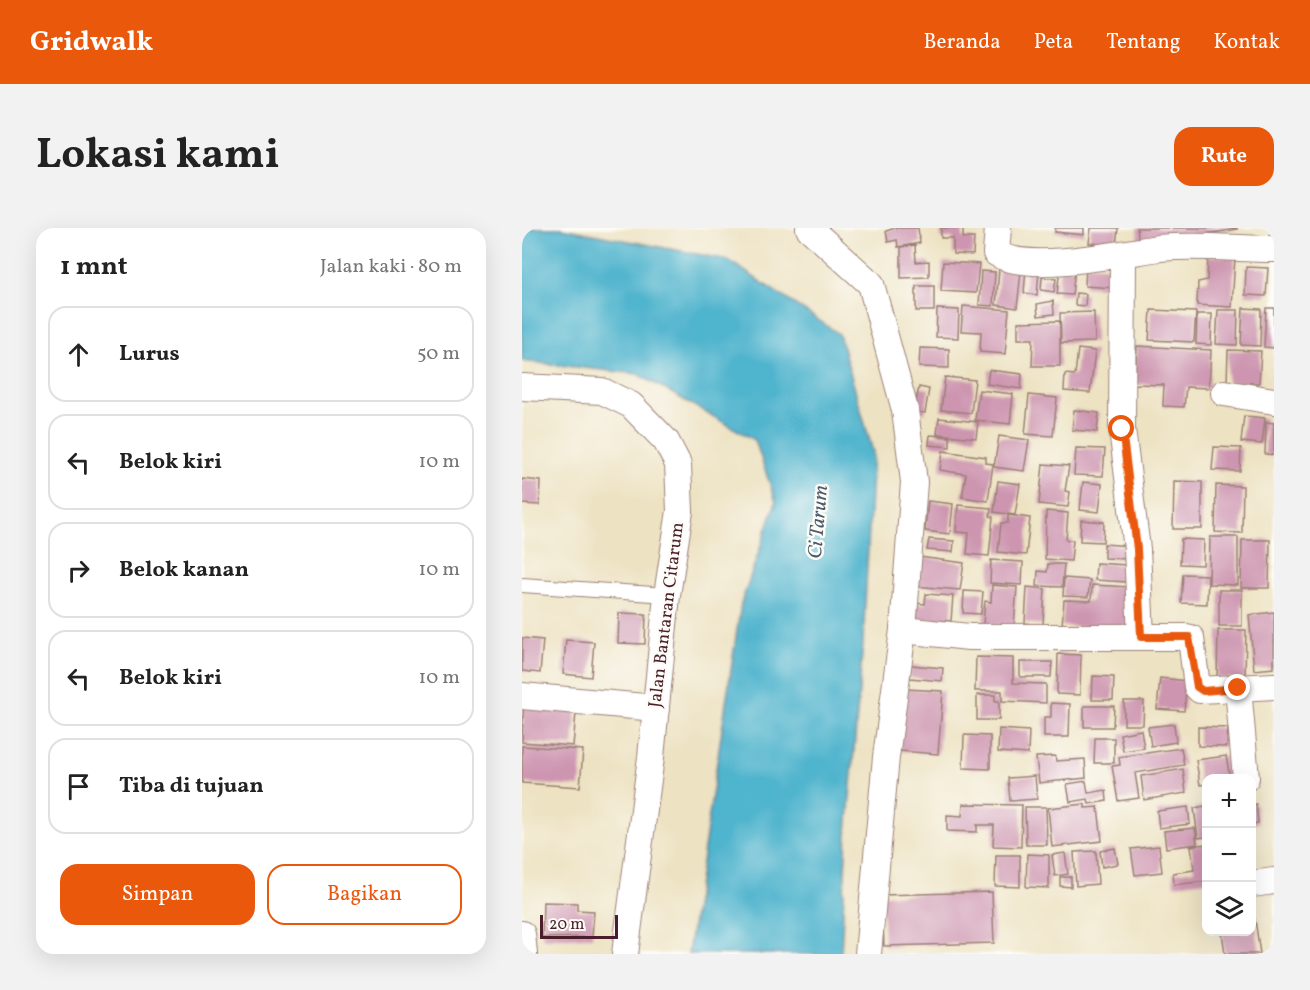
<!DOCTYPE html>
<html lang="id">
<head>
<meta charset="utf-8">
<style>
  body { margin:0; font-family:Vollkorn,serif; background:#f2f2f2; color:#222 }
  .controls { position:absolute; right:18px; bottom:18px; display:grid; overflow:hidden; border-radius:12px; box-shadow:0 6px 24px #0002 }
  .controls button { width:54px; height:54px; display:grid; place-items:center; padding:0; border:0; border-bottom:2px solid #e0e0e0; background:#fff; color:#222; font:30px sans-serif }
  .scale { position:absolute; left:18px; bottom:15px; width:78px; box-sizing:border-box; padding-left:6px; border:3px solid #4a1f2b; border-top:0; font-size:16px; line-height:21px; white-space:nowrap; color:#4a1f2b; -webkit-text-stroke:4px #fdfcf7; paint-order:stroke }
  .stop { position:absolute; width:18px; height:18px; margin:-14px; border:4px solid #ea580c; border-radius:50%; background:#fff }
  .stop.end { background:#ea580c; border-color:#fff; box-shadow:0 2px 6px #0008 }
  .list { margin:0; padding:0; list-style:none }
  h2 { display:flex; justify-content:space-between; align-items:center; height:78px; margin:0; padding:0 24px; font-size:26px }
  h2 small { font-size:20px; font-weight:400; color:#767676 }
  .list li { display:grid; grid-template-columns:39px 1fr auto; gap:18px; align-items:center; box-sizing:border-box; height:96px; margin:0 12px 12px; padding:0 12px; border:2px solid #e0e0e0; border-radius:18px }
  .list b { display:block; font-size:22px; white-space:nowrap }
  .list em { font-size:20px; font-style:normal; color:#767676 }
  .actions { display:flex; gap:12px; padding:18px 24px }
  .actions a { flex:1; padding:14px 0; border:2px solid #ea580c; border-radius:18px; text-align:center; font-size:21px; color:#ea580c }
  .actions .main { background:#ea580c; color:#fff }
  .icon { flex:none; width:33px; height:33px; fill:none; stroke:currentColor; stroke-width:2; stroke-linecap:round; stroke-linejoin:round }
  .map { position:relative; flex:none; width:752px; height:726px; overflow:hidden; border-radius:18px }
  header { display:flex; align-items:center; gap:36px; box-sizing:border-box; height:84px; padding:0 30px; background:#ea580c; color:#fff }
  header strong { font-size:28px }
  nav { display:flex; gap:33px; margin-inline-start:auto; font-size:21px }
  .intro { display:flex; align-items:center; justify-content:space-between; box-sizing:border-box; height:144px; padding:0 36px }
  h1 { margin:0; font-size:42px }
  .button { padding:15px 27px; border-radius:18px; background:#ea580c; color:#fff; font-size:21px; font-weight:700 }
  main { display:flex; gap:36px; padding:0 36px }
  aside { flex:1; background:#fff; border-radius:18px; box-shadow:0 6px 24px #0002 }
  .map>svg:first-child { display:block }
  .water { fill:#4fb4cd; stroke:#4c6a7c; stroke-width:1.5 }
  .building { fill:#cd95b0 }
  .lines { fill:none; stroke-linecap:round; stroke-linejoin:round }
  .lane-casing { stroke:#9c8076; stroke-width:16 }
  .street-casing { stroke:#9c8076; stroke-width:28 }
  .lane { stroke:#fff; stroke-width:14 }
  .street { stroke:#fff; stroke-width:26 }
  .route { stroke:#ea580c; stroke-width:8 }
  .labels { text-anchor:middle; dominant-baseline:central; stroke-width:5; stroke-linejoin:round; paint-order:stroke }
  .street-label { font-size:18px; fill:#4a1f2b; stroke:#fdfcf7 }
  .water-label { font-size:20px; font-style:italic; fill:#4c5b6c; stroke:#fdfcf7 }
</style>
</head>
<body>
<header>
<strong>Gridwalk</strong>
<nav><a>Beranda</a><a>Peta</a><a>Tentang</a><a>Kontak</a></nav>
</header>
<div class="intro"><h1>Lokasi kami</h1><a class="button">Rute</a></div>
<main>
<aside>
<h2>1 mnt<small>Jalan kaki · 80 m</small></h2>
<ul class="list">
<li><svg class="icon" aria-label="ahead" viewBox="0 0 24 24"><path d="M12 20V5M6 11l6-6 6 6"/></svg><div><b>Lurus</b></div><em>50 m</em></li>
<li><svg class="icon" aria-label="left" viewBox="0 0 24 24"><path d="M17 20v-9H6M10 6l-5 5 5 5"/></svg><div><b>Belok kiri</b></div><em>10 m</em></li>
<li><svg class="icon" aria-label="right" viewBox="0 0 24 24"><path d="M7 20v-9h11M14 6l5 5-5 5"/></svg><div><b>Belok kanan</b></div><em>10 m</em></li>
<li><svg class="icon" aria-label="left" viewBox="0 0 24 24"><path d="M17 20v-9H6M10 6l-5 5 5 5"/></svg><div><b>Belok kiri</b></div><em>10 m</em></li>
<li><svg class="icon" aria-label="arrive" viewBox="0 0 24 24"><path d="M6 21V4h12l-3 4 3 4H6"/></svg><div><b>Tiba di tujuan</b></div></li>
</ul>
<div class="actions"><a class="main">Simpan</a><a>Bagikan</a></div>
</aside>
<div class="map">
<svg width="752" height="726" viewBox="0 0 752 726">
  <rect width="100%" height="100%" fill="#fdfcf7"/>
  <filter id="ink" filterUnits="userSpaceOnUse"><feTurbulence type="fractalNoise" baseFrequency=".0167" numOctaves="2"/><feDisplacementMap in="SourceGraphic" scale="12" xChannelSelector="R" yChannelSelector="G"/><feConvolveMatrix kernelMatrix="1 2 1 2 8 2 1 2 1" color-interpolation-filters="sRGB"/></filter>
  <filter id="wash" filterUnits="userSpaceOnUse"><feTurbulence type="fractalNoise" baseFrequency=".008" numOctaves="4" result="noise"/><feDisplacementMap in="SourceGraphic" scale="24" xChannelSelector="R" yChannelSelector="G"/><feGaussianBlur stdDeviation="1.35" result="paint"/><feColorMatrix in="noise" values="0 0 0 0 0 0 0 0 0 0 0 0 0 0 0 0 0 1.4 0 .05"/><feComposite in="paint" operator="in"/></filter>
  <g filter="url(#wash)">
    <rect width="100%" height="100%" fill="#ede2c2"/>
    <!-- water -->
    <path class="water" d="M0,0H39L206,32L317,106L351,224L341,415L325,604L319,726H166L219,376L254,274L233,212L116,146L0,133Z"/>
    <g id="blocks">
      <!-- building -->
      <g class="building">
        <path d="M373,0H396L398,15L376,19L375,12L366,14L364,3Z"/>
        <path d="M419,0H441V10H452L451,27L431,26V10H419Z"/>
        <path d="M533,0H562V7L533,4Z"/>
        <path d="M569,0H596L594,17L567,15Z"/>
        <path d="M615,0H715V1L617,16Z"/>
        <path d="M393,17L394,34L407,33V49L379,50V19Z"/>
        <path d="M686,28L713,29L710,79L675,77L676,54L685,52Z"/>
        <path d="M421,34L457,36L454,65L419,63Z"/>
        <path d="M564,37L593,39L592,60L563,58Z"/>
        <path d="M724,39L746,40L744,68L723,67Z"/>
        <path d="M504,40L517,42L515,67L502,65Z"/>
        <path d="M538,40L553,41L550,67L535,66Z"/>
        <path d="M477,41L499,43L495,80L474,77Z"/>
        <path d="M459,43L473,44L471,78L457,77Z"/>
        <path d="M520,49L534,51L532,64L519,62Z"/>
        <rect x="394" y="58" width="18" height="25"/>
        <path d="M554,65L564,66L563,78L553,77Z"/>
        <path d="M531,73L532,86L516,88L515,76Z"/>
        <path d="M441,78L487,82L483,126L458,124L459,104L439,103Z"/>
        <path d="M721,80L739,81L738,118L719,117Z"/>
        <path d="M744,80H752V120L742,119Z"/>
        <path d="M415,81L437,82L436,110L414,109Z"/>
        <path d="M629,82L674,84L672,114L627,112Z"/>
        <path d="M696,82H716L715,117L694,116Z"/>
        <path d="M572,84L573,114L539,115L538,85Z"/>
        <path d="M675,86H690L689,117L674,116Z"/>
        <path d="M538,93V138H510L511,111H496V94Z"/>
        <path d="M615,118L689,122L687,160L664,159L662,179L641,178L642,157L613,156Z"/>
        <path d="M398,120L427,121V140L397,139Z"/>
        <path d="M556,121L573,123L568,165L542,163L543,146L553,147Z"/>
        <path d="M706,122L739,123L737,155L705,154Z"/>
        <path d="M467,142L500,146L499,161L465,156Z"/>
        <path d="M423,149L453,152L449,185L419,182Z"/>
        <path d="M397,159L407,161L403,185L392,184Z"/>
        <path d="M457,162L491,166L488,196L453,192Z"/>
        <path d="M507,167L535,170L531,208L503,206Z"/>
        <path d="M552,182L577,185L575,204L550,202Z"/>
        <path d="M722,188L743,190L740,216L719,214Z"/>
        <path d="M417,190L456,194L454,210L415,206Z"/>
        <path d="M744,194L752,195V227L743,226Z"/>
        <path d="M408,207L428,209V219L407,217Z"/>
        <path d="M477,208L507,212L502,243L472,239Z"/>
        <path d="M692,219L719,220L718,243L690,242Z"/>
        <path d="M554,220L583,221L581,248L552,247Z"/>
        <path d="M421,223L464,229V235L471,236L466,273L440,269L444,246L418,242Z"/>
        <path d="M521,236L547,238L543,263L548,264L546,279L517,276Z"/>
        <path d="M0,251L19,253L18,277L0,276Z"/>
        <path d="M476,253L498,256L493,287L472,284Z"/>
        <path d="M652,253L680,254V301H651Z"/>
        <path d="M561,254L580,256L577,284L558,282Z"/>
        <path d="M694,257L721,258L720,305L693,304Z"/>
        <path d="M406,273L431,276L428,306L403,303Z"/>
        <path d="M436,277L469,280L468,288L471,289L467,328L445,326L447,305L434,304Z"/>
        <path d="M524,283L546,285L544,312H551L549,333L523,331Z"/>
        <path d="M486,287L508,290L504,327L476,324L479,295H486Z"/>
        <path d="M559,292L582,294L581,314L558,313Z"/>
        <path d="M688,309H716V357L687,356Z"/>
        <path d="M407,311L432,313L431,324L405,322Z"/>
        <path d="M659,311L682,312L681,337L658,336Z"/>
        <path d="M720,312H748L747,360H719Z"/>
        <path d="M582,316L608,318V331L582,330Z"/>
        <path d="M397,329L442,335L438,362L393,358Z"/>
        <path d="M469,332L501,334L500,357L468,355Z"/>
        <path d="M574,335L605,337L604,354L573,352Z"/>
        <path d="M526,336H542L540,359L515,358L516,343L525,344Z"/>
        <path d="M661,346L686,347L685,376L659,375Z"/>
        <path d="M542,350L568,352L566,369L541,368Z"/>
        <path d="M470,357L495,359L492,398L461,396L463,373L469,374Z"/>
        <path d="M570,357L608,359L612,403L540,398L542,372L569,373Z"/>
        <path d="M505,359L523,361L521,397L503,395Z"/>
        <rect x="697" y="362" width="23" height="36"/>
        <path d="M442,363L461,364L459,386L441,385Z"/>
        <path d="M404,366L431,368L429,393L405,392V397L390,396L391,375L403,376Z"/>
        <path d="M752,384V440L732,442L727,387Z"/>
        <path d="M97,385L124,386L123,416L96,415Z"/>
        <path d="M696,402H724L723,450H695Z"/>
        <path d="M0,410L21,412L18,445L0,443Z"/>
        <path d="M44,412L72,414L69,449L41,446Z"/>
        <path d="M536,426L559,427L558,467L535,466Z"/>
        <path d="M454,429L491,430V455L524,456V475L480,473V463H453Z"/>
        <path d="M498,434H530L529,449H498Z"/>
        <path d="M389,437L421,440L420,453L388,450Z"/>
        <path d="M571,448L592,449L591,472H570Z"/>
        <path d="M638,450L665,453L662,483L635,481Z"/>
        <path d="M383,461L421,463L416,526L378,523Z"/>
        <path d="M455,467H473V473H477V492H455Z"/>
        <path d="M2,470L55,474L51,518L0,514Z"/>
        <path d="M602,473H622L621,497H602Z"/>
        <path d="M529,475L548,476L547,509H522V489H529Z"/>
        <path d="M562,478H592L591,499H562Z"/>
        <path d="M652,496L654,514L629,518L626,499Z"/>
        <path d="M676,499L706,500L705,519L676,518Z"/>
        <path d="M477,501L507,503L506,526L476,524Z"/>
        <path d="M619,502L622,520L601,523L598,506Z"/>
        <path d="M442,507L468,508V541L441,540Z"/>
        <path d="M573,510H592V535H572Z"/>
        <path d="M0,518L61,522L58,559L0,555Z"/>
        <path d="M659,520L662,537L613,545L617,570L596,573L590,538L598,537L597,529Z"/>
        <path d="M533,528L534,533L563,531L564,550L517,555L514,529Z"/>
        <path d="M704,528L708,550H684V556L678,557L674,532Z"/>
        <path d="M661,541L664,565L622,572L619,548Z"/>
        <path d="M513,548L515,571L488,573L486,550Z"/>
        <path d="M564,553L566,565L584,562L585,573L567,576L566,571L548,574L545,556Z"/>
        <path d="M441,576L500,577L499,619L471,618L472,597H455V604L425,603V587L440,588Z"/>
        <path d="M563,576V580L576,579L580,613L530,619L526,580Z"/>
        <path d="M734,576L736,595L730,596V577Z"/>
        <path d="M684,578V609L676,610L672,580Z"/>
        <path d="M503,579H524L525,617H504Z"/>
        <path d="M666,579L668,596L637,600L635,583Z"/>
        <path d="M673,600L675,616L644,620L642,603Z"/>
        <path d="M684,616V653L652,657L651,645L672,642L669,618Z"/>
        <path d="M637,618L640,644L613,647L609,621Z"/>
        <path d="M593,620L596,636L580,639L578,623Z"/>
        <path d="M574,623L576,656L554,658L552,624Z"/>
        <path d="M543,625L546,646L533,648L530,627Z"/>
        <path d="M505,626L527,627V660L504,659Z"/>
        <path d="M474,627H498V659L473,658Z"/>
        <path d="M538,649H549V659L538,658Z"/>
        <path d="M470,664L472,715L362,718L360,667Z"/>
        <path d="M21,674L55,675V682L72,683L70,709L20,710Z"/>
        <path d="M733,691L738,726H703L700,704H730V692Z"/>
      </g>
    </g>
  </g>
  <g filter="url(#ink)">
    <use href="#blocks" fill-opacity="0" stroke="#9c8076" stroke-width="1.5"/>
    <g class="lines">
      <defs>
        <path id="lane" d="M0,357L145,367"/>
        <g id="street">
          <path d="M287,0L349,56L383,182L392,254L381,402L364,529L346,726"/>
          <path d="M476,0L474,25C504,46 601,25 637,20C674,16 715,21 752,21"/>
          <path d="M601,28L600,201L615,321L619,409"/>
          <path d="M0,159L80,163L109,177L144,213L156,236L158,283L145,367L129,529L103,726"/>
          <path d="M702,165L752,173"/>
          <path d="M381,402L447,409H665L669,410L675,459L678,462L752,458"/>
          <path d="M716,460L724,550"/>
          <path d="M0,468L134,480"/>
          <path d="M730,656L752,653"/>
          <path d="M0,706L2,726"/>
        </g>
      </defs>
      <!-- lane casing -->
      <use href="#lane" class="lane-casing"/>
      <!-- street casing -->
      <use href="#street" class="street-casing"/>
      <!-- lane -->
      <use href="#lane" class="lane"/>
      <!-- street -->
      <use href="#street" class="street"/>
    </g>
  </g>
  <g class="lines" filter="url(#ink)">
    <!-- route -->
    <path class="route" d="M600,201L615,321L619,409H667L675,459L681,463L716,460"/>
  </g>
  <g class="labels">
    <!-- street labels -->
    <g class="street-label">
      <text transform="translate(145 387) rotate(-83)">Jalan Bantaran Citarum</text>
    </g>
    <!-- water labels -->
    <g class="water-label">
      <text transform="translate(297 294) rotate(-85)">Ci Tarum</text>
    </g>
  </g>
</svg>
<div class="controls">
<button>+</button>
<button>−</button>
<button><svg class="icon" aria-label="layers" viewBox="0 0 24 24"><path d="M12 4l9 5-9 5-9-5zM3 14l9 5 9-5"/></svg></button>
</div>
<div class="scale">20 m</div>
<div class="stop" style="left:600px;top:201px"></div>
<div class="stop end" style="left:716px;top:460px"></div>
</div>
</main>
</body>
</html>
